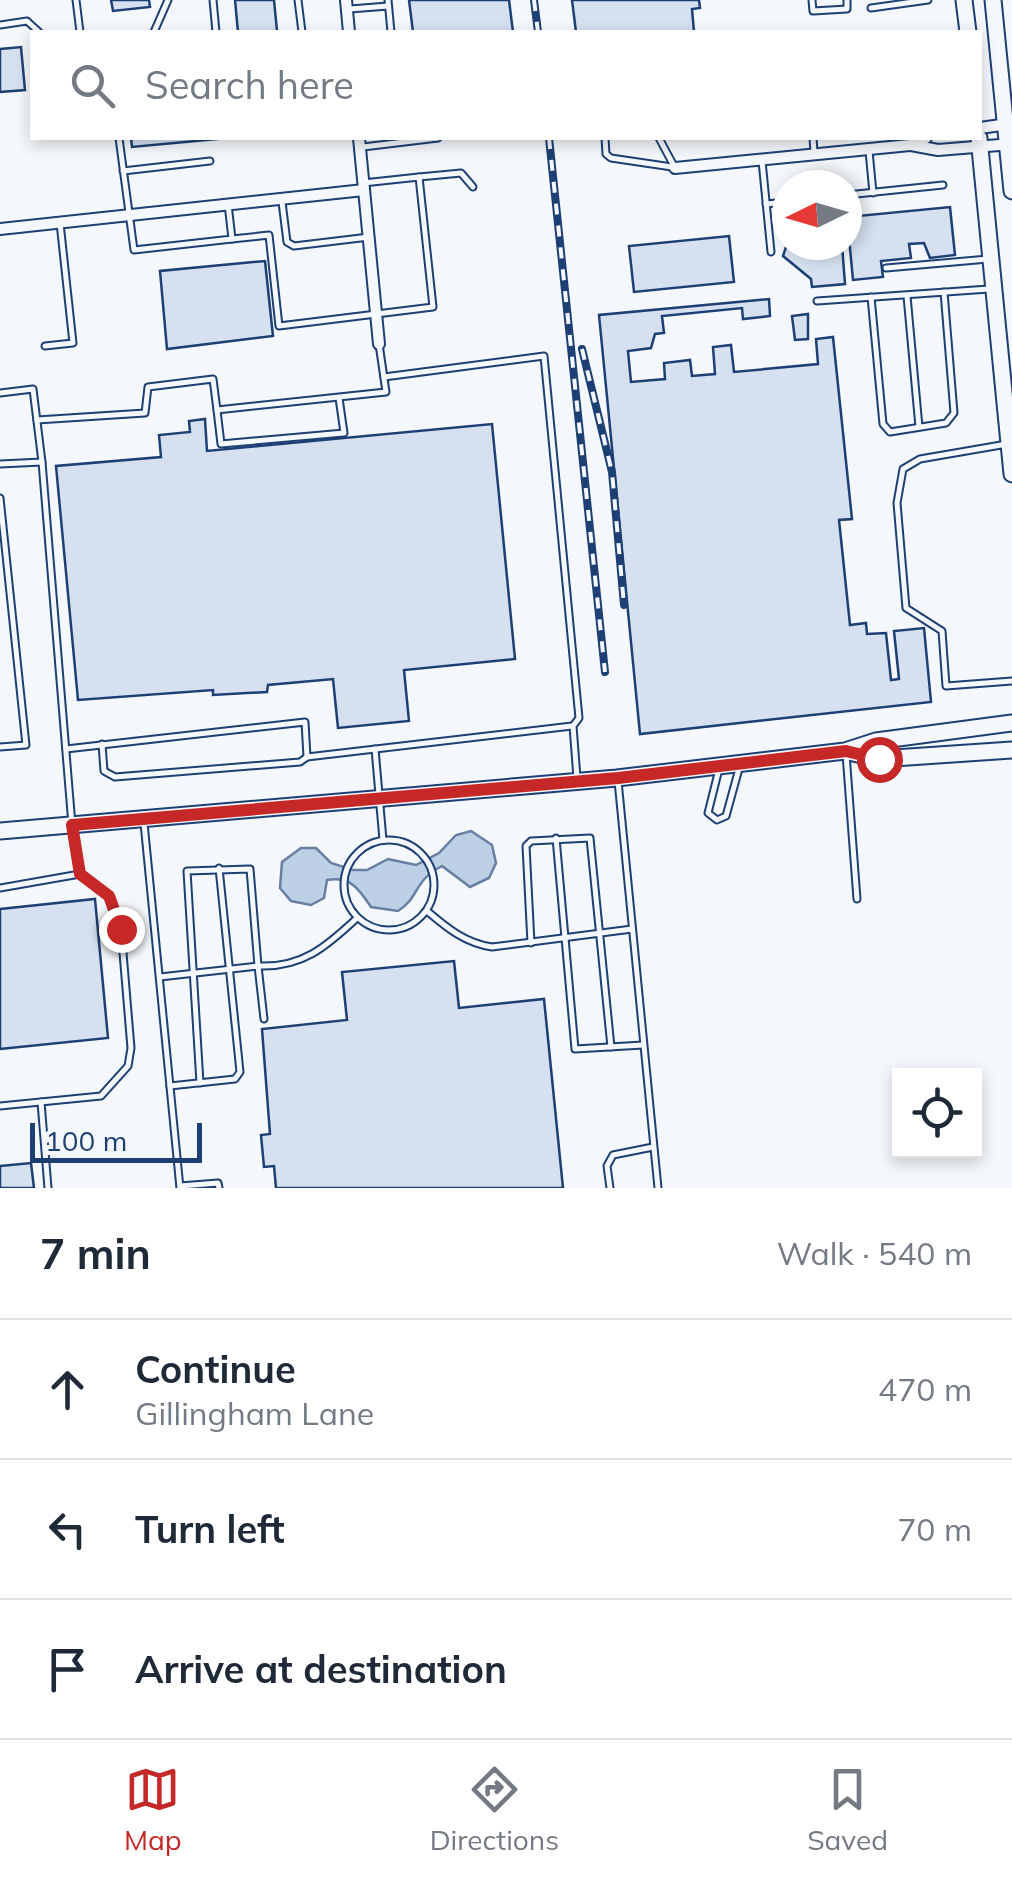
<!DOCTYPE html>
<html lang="en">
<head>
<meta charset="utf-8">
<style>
  body { margin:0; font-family:Mulish,sans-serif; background:#f6f6f7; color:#1f2937 }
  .controls { position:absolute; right:30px; bottom:30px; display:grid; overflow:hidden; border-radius:0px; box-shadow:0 5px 15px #0003 }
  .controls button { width:90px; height:90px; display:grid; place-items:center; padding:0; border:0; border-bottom:2px solid #e0e1e3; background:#fff; color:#1f2937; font:50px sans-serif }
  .compass { position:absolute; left:772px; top:170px; width:90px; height:90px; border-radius:50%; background:#fff; box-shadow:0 5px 15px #0003; rotate:265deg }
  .scale { position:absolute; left:30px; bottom:25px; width:172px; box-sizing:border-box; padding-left:10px; border:5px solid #1d3f73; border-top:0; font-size:28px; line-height:35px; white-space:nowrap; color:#1d3f73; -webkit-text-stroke:8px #f4f7fb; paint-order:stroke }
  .stop { position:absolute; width:30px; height:30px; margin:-22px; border:8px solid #c62828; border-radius:50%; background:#fff }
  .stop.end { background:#c62828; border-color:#fff; box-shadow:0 2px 10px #0008 }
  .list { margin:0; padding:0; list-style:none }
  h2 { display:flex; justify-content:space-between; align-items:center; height:130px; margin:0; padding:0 40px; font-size:42px }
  h2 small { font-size:32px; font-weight:400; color:#747a83 }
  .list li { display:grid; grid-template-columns:65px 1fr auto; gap:30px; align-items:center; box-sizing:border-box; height:140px; padding:0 40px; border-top:2px solid #e0e1e3 }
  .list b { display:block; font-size:38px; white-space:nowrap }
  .list p { margin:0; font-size:32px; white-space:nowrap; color:#747a83 }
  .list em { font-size:32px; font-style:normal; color:#747a83 }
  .icon { flex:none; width:55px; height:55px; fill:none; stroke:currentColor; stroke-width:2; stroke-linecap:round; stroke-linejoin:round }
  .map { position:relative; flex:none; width:1012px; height:1188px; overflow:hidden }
  .search { position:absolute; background:#fff; box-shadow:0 5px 15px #0003; left:30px; right:30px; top:30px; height:110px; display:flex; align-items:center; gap:25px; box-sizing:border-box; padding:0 35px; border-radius:0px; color:#747a83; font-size:38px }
  .sheet { height:550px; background:#fff }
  nav { display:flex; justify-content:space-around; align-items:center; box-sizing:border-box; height:140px; border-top:2px solid #e0e1e3; background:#fff; font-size:28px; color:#747a83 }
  nav a { display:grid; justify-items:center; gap:5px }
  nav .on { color:#c62828 }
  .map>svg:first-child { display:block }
  .water { fill:#bed0e5; stroke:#687fa3; stroke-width:2.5 }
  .building { fill:#d5e0f0; stroke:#1d3f73; stroke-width:2.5 }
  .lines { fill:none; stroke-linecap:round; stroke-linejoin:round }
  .lane-casing { stroke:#1d3f73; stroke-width:9 }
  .street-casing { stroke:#1d3f73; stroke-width:14 }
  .secondary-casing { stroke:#1d3f73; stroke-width:19 }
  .lane { stroke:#f4f7fb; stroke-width:5 }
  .street { stroke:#f4f7fb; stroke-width:10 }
  .secondary { stroke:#f4f7fb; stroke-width:15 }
  .rail-casing { stroke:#1d3f73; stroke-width:8 }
  .rail { stroke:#f4f7fb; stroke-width:4; stroke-dasharray:11; stroke-linecap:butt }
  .route { stroke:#c62828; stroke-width:12 }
</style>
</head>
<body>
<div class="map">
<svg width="1012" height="1188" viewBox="0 0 1012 1188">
  <rect width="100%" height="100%" fill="#f4f7fb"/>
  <!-- water -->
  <path class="water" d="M471,831L492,845L496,863L489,878L470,887L442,866C413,881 420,897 398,911L371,907C359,889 351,876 327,880L324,898L311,905L291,901L280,888L282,862L301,848H316L331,863L353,870H367L388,859L416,865L439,853L456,835Z"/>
  <!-- building -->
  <g class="building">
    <path d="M111,0H149L150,7L113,11Z"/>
    <path d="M235,0H274L277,31L238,32Z"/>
    <path d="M409,0H509L513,32H413Z"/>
    <path d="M572,0H699L700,8L692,9L694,32H576Z"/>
    <path d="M21,47L25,90L0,92V49Z"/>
    <path d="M131,138H228L132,147Z"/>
    <path d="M950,207L955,255L930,258L924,243L909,244L911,258L881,261L883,277L853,280L847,217Z"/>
    <path d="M729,236L734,282L634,292L629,246Z"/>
    <path d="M787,244L842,245L845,284L812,287L811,279L783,256Z"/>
    <path d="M265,261L273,336L167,349L160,271Z"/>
    <path d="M769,299L770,316L743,319L742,308L662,316L664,333L655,334L651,348L628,351L631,382L665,379L664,363L690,360L692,376L715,374L713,347L731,345L734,372L818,364L816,339L833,337L852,519L839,520L850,625L866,623L867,634L886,633L891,680L899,679L894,631L924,628L931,702L640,734L599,315Z"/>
    <path d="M808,314V339L795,340L792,316Z"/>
    <path d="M205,419L207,451L492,424L515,659L404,670L409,721L338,728L333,679L268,685L267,692L213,695V690L78,700L56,466L161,457L159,435L190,432L189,421Z"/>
    <path d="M95,899L108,1038L0,1049V909Z"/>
    <path d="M454,961L459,1008L544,999L563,1188H276L274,1166L264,1167L261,1135L270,1134L262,1029L347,1020L342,972Z"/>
    <path d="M31,1163L34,1188H0V1166Z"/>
  </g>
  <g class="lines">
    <defs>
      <g id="lane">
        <path d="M76,0L80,32"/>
        <path d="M213,0L216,32"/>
        <path d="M298,0L302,32"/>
        <path d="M388,0L391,32"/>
        <path d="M812,0L813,11L847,9V0"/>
        <path d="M871,8L928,0"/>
        <path d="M350,9L388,6"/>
        <path d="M0,25L27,21L39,32"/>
        <path d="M154,32L168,0"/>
        <path d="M119,138L134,250L232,239L228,204"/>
        <path d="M605,138L606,154L611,158L672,167"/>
        <path d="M659,138L675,168"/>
        <path d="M813,138L814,152"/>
        <path d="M363,147L438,138"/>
        <path d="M869,151L873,193"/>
        <path d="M762,161L771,252"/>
        <path d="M123,171L210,161"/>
        <path d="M419,177L461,173L473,187"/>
        <path d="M847,195L943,185"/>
        <path d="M282,202L287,242L294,246L369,237"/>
        <path d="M766,204L787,202"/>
        <path d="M232,239L269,235L279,326L433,307L419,177L363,183"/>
        <path d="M886,268L988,259"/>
        <path d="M907,296L919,427"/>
        <path d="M871,297L883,424L890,432L946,423L954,413L944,292"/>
        <path d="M817,301L989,289"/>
        <path d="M45,346L73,343L60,223"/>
        <path d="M384,377L544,356L579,718L573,726L577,778"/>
        <path d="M0,393L33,389L42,462L0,464"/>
        <path d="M217,410L221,444L344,433L339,398"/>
        <path d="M37,420L145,413L148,387L213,379L217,410L386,392L379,344"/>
        <path d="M1007,444L920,459L903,469L897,503L906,608L942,631L946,686L1012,681"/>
        <path d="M0,498L26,745L0,747"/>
        <path d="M102,744L104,771L115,777L300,762L307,757"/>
        <path d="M66,749L305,722L307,757L572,726"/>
        <path d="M375,749L383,840"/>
        <path d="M846,754L857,899"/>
        <path d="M719,769L708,813L717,820L726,816L740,765"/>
        <path d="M618,781L658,1188"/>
        <path d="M144,823L180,1188"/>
        <path d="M556,838L575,1049L643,1045"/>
        <circle cx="389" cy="885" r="45"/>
        <path d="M0,888L80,874"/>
        <path d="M427,911C447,928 465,943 492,947L632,929"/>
        <path d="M531,943L526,846L531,841L590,838L611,1047"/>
        <path d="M160,977L258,966L264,1019"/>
        <path d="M200,1083L187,871L250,869L258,966C302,968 326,947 357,918"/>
        <path d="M170,1086L235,1079L240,1072L219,868"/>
        <path d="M41,1102L48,1188"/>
        <path d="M0,1106L101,1096L128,1066L131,1048L121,929L109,896L80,874L72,825L42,462"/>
        <path d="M180,1186L218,1183L219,1188"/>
        <path d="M610,1188L607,1166L613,1155L653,1147"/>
      </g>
      <g id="street">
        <path d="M346,0L349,32"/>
        <path d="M980,128L1008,124"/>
        <path d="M359,138L379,344"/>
        <path d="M911,145L938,150L1012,144"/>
        <path d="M675,168L910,145L926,138"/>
        <path d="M0,229L364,190"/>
      </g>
      <g id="secondary">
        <path d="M964,0L968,32"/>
        <path d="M993,0L1012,191"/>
        <path d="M979,138L1012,474"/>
        <path d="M849,752L879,759L1012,750"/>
        <path d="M0,831L617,778L845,751L876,741L1012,723"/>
      </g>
    </defs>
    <!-- lane casing -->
    <use href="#lane" class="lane-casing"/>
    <!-- street casing -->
    <use href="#street" class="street-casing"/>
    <!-- secondary casing -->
    <use href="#secondary" class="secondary-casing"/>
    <!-- lane -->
    <use href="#lane" class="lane"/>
    <!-- street -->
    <use href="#street" class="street"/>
    <!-- secondary -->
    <use href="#secondary" class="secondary"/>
    <defs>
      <g id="rail">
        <path d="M534,0L538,32"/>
        <path d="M549,138L605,672"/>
        <path d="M582,349L612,472L624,605"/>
      </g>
    </defs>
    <!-- rail casing -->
    <use href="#rail" class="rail-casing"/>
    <!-- rail -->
    <use href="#rail" class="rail"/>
  </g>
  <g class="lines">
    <!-- route -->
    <path class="route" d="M121,929L109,896L80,874L72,825L618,778L846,751L879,759"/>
  </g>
</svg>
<div class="controls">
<button><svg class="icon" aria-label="locate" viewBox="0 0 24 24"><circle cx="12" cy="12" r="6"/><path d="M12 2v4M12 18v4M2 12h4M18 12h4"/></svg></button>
</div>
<svg class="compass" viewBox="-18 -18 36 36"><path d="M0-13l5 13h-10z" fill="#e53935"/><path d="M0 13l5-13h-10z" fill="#747a83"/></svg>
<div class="scale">100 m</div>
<div class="stop" style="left:879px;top:759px"></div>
<div class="stop end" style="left:121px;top:929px"></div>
<div class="search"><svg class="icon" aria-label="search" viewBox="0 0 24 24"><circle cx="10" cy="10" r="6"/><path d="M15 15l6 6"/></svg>Search here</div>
</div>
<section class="sheet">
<h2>7 min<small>Walk · 540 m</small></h2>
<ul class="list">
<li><svg class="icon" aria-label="ahead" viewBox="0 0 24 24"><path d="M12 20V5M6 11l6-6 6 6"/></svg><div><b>Continue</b><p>Gillingham Lane</p></div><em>470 m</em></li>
<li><svg class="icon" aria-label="left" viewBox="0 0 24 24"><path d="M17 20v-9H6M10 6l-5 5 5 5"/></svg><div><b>Turn left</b></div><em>70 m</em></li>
<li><svg class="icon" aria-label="arrive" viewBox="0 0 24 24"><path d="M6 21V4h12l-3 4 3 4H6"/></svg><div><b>Arrive at destination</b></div></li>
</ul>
</section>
<nav>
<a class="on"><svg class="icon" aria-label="map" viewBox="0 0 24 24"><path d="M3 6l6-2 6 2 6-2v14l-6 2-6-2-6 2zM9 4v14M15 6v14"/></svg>Map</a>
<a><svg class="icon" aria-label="directions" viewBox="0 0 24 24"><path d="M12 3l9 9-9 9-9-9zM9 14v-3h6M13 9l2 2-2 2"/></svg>Directions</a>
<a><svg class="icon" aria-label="saved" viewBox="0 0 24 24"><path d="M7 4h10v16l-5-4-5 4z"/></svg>Saved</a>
</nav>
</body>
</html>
